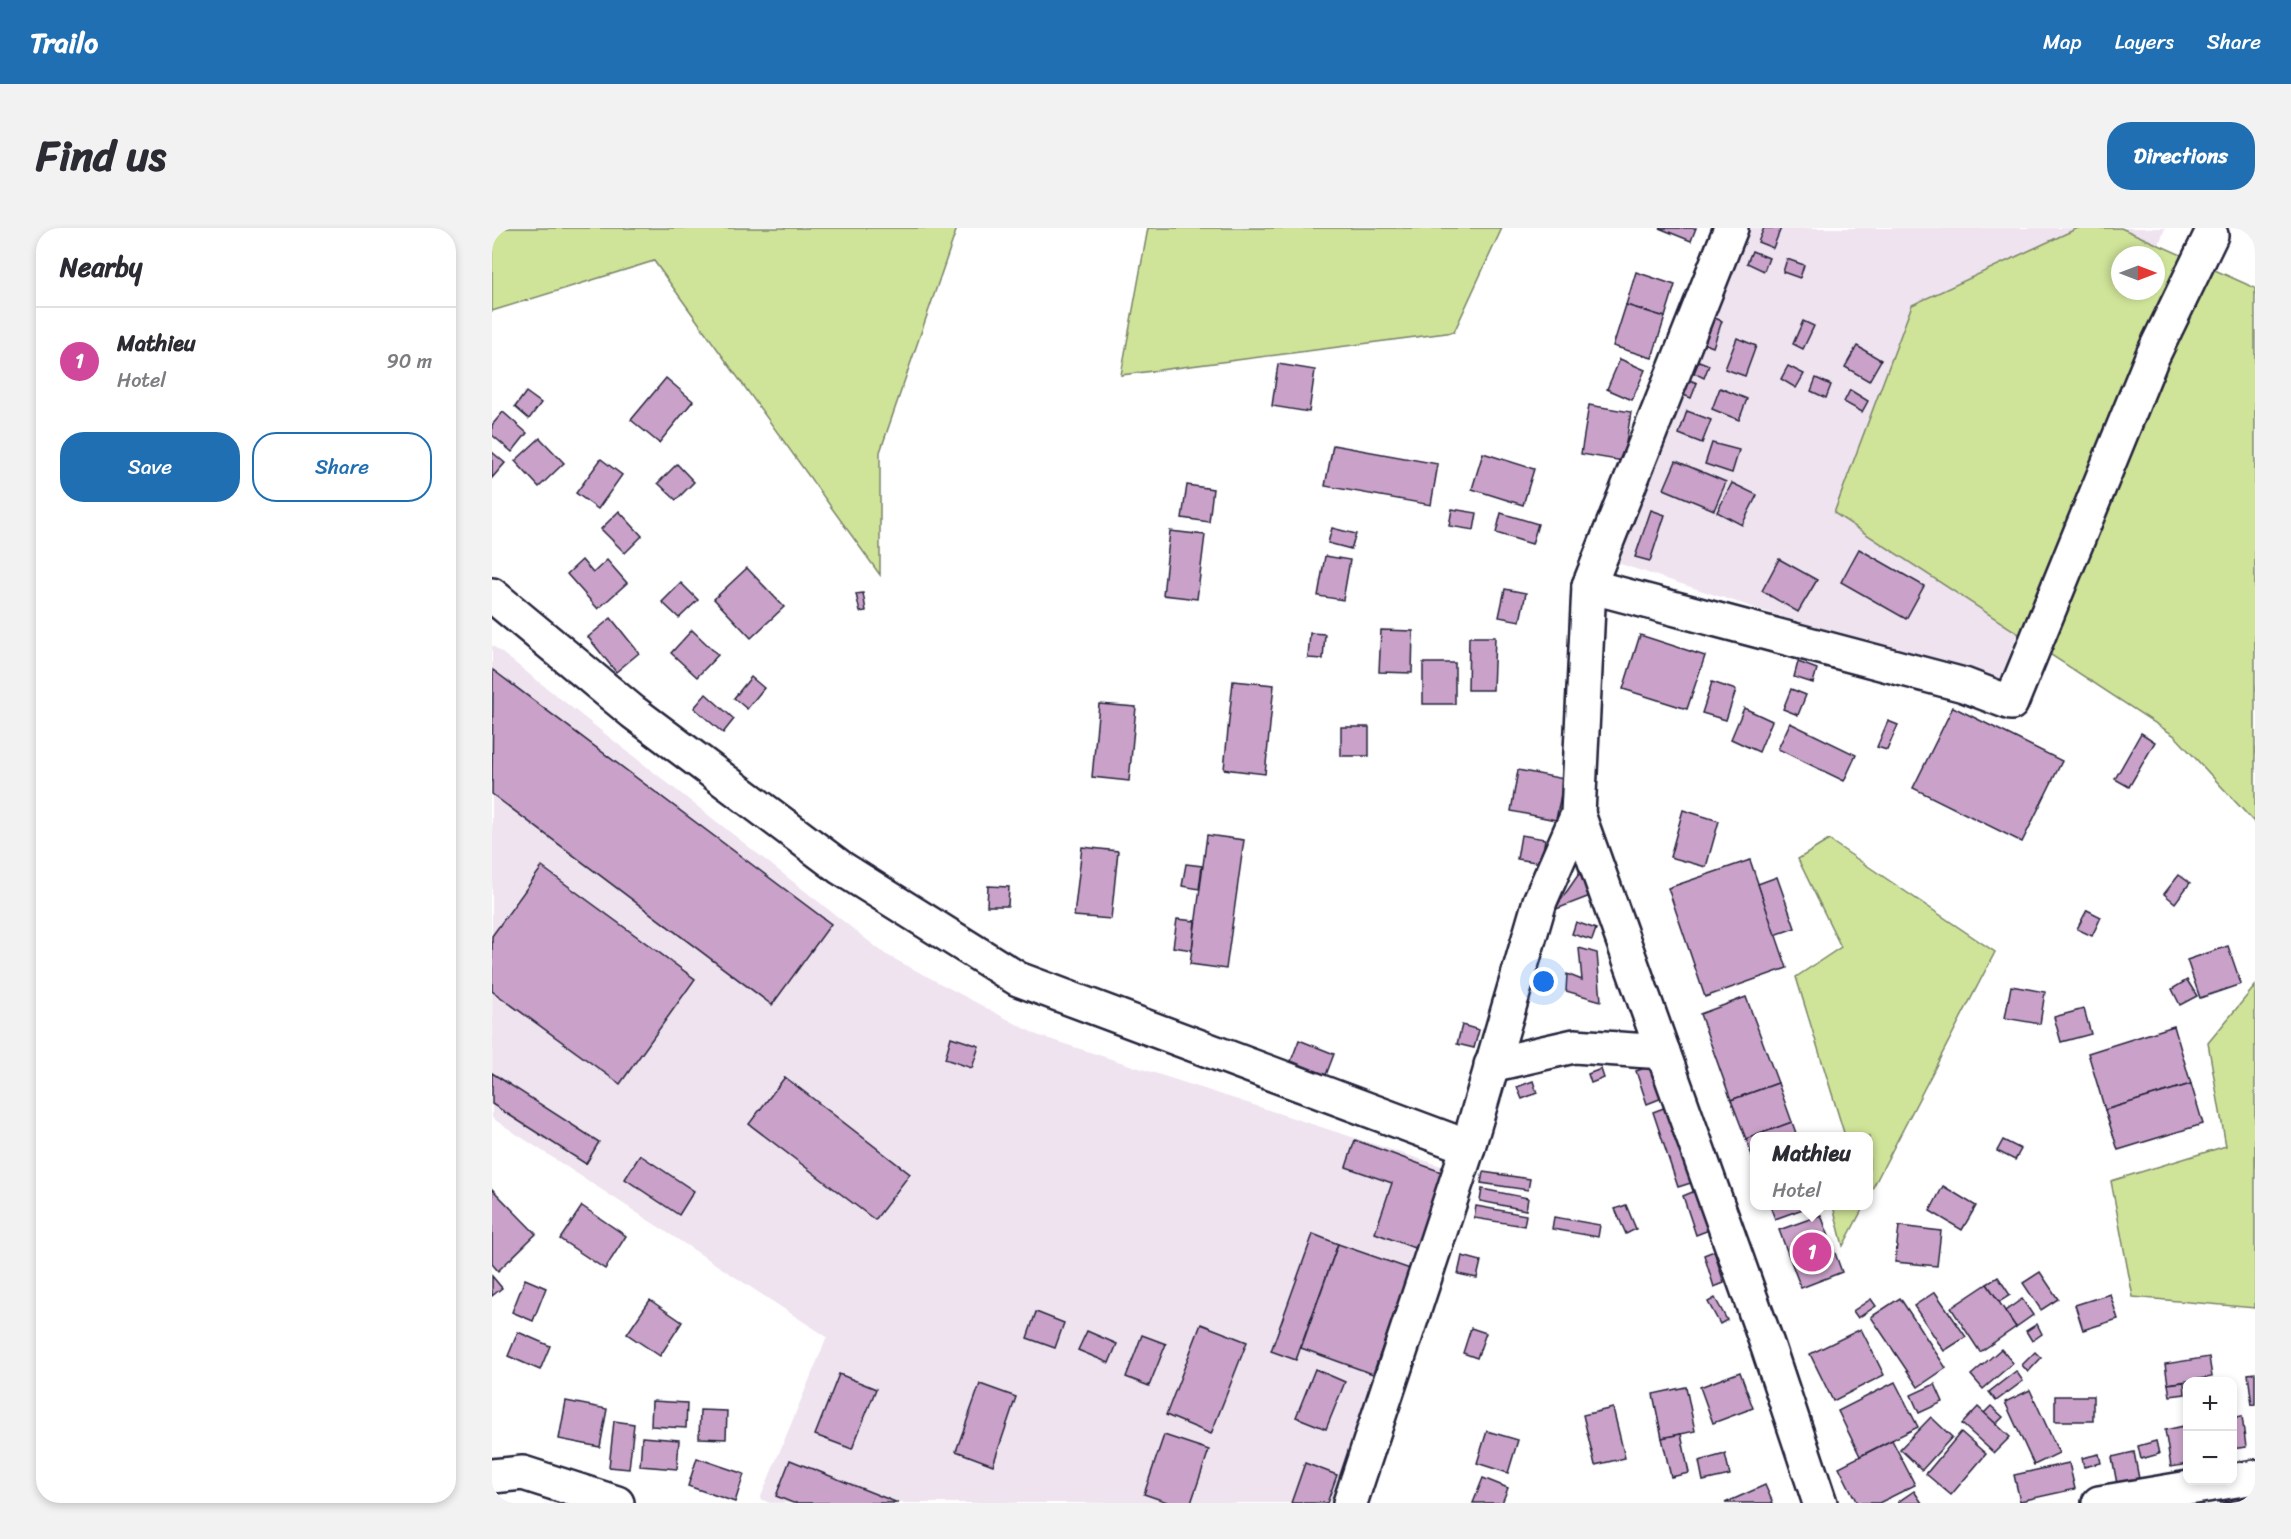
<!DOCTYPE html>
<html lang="en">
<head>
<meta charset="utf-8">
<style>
  body { margin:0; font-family:Sriracha,sans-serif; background:#f2f2f3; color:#2b2b33 }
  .controls { position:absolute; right:18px; bottom:18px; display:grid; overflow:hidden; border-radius:12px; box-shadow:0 3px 9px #0003 }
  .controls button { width:54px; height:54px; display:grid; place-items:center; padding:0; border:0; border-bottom:2px solid #e1e1e2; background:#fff; color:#2b2b33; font:30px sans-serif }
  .compass { position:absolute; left:1619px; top:18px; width:54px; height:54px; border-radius:50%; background:#fff; box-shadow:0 3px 9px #0003; rotate:90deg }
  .you { position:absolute; left:1052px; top:754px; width:21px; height:21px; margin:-15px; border:4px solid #fff; border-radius:50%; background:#1a73e8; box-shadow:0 0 0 9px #1a73e833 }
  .badge { display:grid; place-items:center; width:39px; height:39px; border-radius:50%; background:#1f6fb2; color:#fff; font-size:20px; font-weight:700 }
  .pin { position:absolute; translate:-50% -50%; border:3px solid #fff; box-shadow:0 2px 6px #0006 }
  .popup { position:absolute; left:1258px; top:904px; width:123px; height:78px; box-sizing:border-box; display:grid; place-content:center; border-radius:12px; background:#fff; filter:drop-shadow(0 2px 4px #0005); font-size:20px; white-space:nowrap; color:#7c7c81 }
  .popup b { font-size:22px; color:#2b2b33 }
  .popup::after { content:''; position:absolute; left:50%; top:100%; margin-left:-12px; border:12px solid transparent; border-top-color:#fff }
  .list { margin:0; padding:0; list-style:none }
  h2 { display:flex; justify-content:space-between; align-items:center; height:78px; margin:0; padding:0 24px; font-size:26px }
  h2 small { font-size:20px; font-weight:400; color:#7c7c81 }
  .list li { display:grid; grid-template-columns:39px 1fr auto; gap:18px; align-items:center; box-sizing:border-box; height:108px; padding:0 24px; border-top:2px solid #e1e1e2 }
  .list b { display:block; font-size:22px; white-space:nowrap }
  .list p { margin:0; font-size:20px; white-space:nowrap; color:#7c7c81 }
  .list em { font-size:20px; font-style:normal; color:#7c7c81 }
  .actions { display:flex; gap:12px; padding:18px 24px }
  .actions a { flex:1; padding:14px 0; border:2px solid #1f6fb2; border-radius:24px; text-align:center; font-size:21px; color:#1f6fb2 }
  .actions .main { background:#1f6fb2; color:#fff }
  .map { position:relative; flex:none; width:1763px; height:1275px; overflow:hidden; border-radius:24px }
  header { display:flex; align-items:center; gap:36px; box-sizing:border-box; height:84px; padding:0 30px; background:#1f6fb2; color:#fff }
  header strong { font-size:28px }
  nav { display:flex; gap:33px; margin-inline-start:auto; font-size:21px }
  .intro { display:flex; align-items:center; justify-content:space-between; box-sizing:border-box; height:144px; padding:0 36px }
  h1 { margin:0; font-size:42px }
  .button { padding:15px 27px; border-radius:24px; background:#1f6fb2; color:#fff; font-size:21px; font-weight:700 }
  main { display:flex; gap:36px; padding:0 36px }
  aside { flex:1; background:#fff; border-radius:24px; box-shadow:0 3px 9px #0003 }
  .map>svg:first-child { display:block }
  .built { fill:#efe3ef }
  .green { fill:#d0e499; stroke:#79836a; stroke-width:1.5; fill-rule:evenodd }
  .building { fill:#caa2c9; stroke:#22223b; stroke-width:1.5 }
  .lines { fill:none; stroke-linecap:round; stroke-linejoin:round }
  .minor-casing { stroke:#22223b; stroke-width:38 }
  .minor { stroke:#fff; stroke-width:33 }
</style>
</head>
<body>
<header>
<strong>Trailo</strong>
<nav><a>Map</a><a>Layers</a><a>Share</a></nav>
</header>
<div class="intro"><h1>Find us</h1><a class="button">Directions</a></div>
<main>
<aside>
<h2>Nearby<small></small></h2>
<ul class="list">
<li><span class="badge" style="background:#d1479c">1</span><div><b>Mathieu</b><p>Hotel</p></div><em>90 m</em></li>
</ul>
<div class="actions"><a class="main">Save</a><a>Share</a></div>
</aside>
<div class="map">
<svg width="1763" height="1275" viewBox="0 0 1763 1275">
  <rect width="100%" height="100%" fill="#fff"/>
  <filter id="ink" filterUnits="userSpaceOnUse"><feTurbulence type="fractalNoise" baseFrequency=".0167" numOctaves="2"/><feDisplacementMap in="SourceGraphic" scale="12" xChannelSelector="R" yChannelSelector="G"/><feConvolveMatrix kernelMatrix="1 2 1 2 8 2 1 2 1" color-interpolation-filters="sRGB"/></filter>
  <g filter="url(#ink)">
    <!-- built -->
    <g class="built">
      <path d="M1248,0H1586L1420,77L1342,285L1526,405L1505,459L1119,333Z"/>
      <path d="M1629,0H1673L1667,17Z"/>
      <path d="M0,417L393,726L545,807L962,942L843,1275H278L268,1271L335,1109L0,890Z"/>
    </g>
    <!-- green -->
    <g class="green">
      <path d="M0,0H465L388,224V347L162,33L0,83Z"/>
      <path d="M656,0H1010L962,104L629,147Z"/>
      <path d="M1586,0H1629L1763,60V595L1683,508L1342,285L1420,77ZM1628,27H1664V63H1628Z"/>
      <path d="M1337,612L1503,724L1377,967V908H1353L1304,749L1349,719L1306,631Z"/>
      <path d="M1763,758V1080L1641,1069L1619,953L1734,918L1716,815Z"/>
      <path d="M1341,978H1372L1351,1018Z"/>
    </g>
    <!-- building -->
    <g class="building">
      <path d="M1167,0H1204L1199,13Z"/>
      <path d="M1272,0H1289L1281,20L1266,14Z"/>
      <path d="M1260,23L1277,30L1272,43L1255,35Z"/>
      <path d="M1295,31L1312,37L1308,50L1291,44Z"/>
      <path d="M1144,44L1183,57L1173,89L1134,77Z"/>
      <path d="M1134,77L1173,89L1160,130L1121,118Z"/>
      <path d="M1218,88L1230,93L1221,119L1208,114Z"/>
      <path d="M1311,93L1322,98L1311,121L1301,116Z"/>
      <path d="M1245,110L1264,118L1253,148L1233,141Z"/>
      <path d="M1365,118L1389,132L1377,153L1353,139Z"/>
      <path d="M1128,131L1153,142L1140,172L1115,161Z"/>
      <path d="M1207,133L1217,137L1212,150L1202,145Z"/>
      <path d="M786,136L823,142L817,184L780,178Z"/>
      <path d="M1296,138L1312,146L1304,160L1289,151Z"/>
      <path d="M174,150L201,173L167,215L139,192Z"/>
      <path d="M1324,150L1339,157L1334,170L1319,163Z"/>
      <path d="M1195,151L1205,155L1199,170L1189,166Z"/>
      <path d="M1228,160L1255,171L1247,192L1220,181Z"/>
      <path d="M1358,162L1376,173L1370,184L1352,174Z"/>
      <path d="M34,164L49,175L37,191L23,179Z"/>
      <path d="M1097,177L1139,184L1131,233L1089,226Z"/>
      <path d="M1195,183L1219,192L1210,215L1187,206Z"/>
      <path d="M11,184L35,205L20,224L0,207V197Z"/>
      <path d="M48,210L72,235L47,259L23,233Z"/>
      <path d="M1220,215L1247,222L1240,245L1213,236Z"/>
      <path d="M841,217L946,236L939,277L833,258Z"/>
      <path d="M0,224L13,235L0,250Z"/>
      <path d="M991,225L1042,241L1031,277L980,261Z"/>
      <path d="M109,231L130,247L106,281L84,265Z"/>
      <path d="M1184,233L1234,254L1222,282L1172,261Z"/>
      <path d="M185,236L202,254L184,272L166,255Z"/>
      <path d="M1240,255L1265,267L1250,297L1225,284Z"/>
      <path d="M695,257L721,261L717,294L690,290Z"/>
      <path d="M960,281L985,285L982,302L957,298Z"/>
      <path d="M1159,282L1173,287L1158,333L1143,329Z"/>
      <path d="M127,283L150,308L133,325L109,301Z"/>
      <path d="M1009,285L1046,296L1040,316L1004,305Z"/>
      <path d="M840,300L864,306L859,321L836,315Z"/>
      <path d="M678,303L713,307L705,371L671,367Z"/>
      <path d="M1367,321L1432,358L1414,391L1349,354Z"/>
      <path d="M833,328L858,332L851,372L826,368Z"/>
      <path d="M1287,331L1325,352L1306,384L1270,363Z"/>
      <path d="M90,332L101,345L115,332L135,355L106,381L75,346Z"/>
      <path d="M255,340L292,379L259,410L222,371Z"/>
      <path d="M189,355L206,372L187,390L170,374Z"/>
      <path d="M1013,361L1034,365L1028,393L1007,389Z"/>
      <path d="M371,365L374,383L368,384L364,366Z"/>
      <path d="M119,390L147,425L124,444L96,409Z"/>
      <path d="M200,402L226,427L205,449L179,425Z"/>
      <path d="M889,402L921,403L920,445L887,444Z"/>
      <path d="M818,405L833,406L831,431L816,430Z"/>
      <path d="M1148,407L1213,428L1195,481L1131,461Z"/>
      <path d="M977,409H1003L1001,462H976Z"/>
      <path d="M1306,434L1325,441L1321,455L1302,449Z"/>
      <rect x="931" y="435" width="32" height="41"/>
      <path d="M1,442L339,696L280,777L0,566Z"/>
      <path d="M259,449L272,460L255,481L242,470Z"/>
      <path d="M741,453L782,457L773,546L732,541Z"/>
      <path d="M1220,454L1244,462L1234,492L1210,485Z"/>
      <path d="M1299,461L1314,467L1306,487L1291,481Z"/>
      <path d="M214,466L242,491L231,505L202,480Z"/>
      <path d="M607,476L644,479L637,553L600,549Z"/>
      <path d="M1461,479L1570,533L1530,614L1421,560Z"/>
      <path d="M1252,480L1280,493L1267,524L1239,511Z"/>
      <path d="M1396,493L1406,497L1395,522L1385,519Z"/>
      <path d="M1298,495L1364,527L1352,553L1286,521Z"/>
      <rect x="849" y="499" width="28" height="29"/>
      <path d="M1649,505L1663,514L1637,559L1623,551Z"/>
      <path d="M1026,542L1072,551L1064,592L1019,583Z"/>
      <path d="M1191,582L1227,593L1214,639L1178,629Z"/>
      <path d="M715,607L752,612L734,741L698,736Z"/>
      <path d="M1029,607L1053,611L1049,635L1025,631Z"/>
      <path d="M590,619L626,623L619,691L582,688Z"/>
      <path d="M1258,632L1295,740L1213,769L1176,660Z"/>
      <path d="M694,636L710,638L707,661L690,658Z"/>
      <path d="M50,639L203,751L128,856L0,763V708Z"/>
      <path d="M1091,640L1098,668L1062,682Z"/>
      <path d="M1687,647L1698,655L1683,675L1672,666Z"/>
      <path d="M1285,649L1303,700L1283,707L1266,656Z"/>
      <path d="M496,658L517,659L516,678H495Z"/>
      <path d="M1595,682L1609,689L1600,708L1585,701Z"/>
      <path d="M685,691L703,693L700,722L681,719Z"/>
      <path d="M1084,694L1104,701L1100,712L1080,706Z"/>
      <path d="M1736,718L1749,756L1708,770L1695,732Z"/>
      <path d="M1087,720L1105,725L1109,773L1074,763L1075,746L1090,752Z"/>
      <path d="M1695,752L1705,768L1688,777L1680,761Z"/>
      <path d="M1519,758L1553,764L1548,796L1513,790Z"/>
      <path d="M1254,769L1286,855L1239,872L1208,786Z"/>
      <path d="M1592,781L1599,806L1569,814L1562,789Z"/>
      <path d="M970,797L987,802L982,820L965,816Z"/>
      <path d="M1682,798L1699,856L1613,882L1596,825Z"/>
      <path d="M459,809L487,818L480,840L453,831Z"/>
      <path d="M807,812L842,826L834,847L799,833Z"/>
      <path d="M1159,838L1170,870L1155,876L1144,843Z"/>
      <path d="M1109,841L1112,850L1099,855L1096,846Z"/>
      <path d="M0,845L107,914L94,936L0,876Z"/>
      <path d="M293,849L418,946L383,992L257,896Z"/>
      <path d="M1041,853L1045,865L1030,871L1025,859Z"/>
      <path d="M1286,855L1300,894L1254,911L1239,872Z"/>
      <path d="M1699,856L1711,896L1626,922L1613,882Z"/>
      <path d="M1177,878L1202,954L1186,959L1161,884Z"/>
      <path d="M1300,894L1305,908H1263V936L1254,911Z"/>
      <path d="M863,912L952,945L925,1021L883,1005L900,955L854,939Z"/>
      <path d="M1511,912L1529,921L1523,932L1505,923Z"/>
      <path d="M148,927L202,963L187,987L133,951Z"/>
      <path d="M991,944L1038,951L1036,962L989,955Z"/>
      <path d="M1451,958L1484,978L1470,1002L1438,983Z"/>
      <path d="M0,961L44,1006L6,1043L0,1036Z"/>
      <path d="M990,961L1036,970L1034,982L988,973Z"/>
      <path d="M1203,963L1217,1002L1204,1007L1191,968Z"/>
      <path d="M1134,977L1144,1001L1134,1006L1123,981Z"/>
      <path d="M90,978L134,1008L113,1041L68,1011Z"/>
      <path d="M984,978L1034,987L1032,998L982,990Z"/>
      <path d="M1278,978H1319L1283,991Z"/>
      <path d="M1329,987L1350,1044L1309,1060L1287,1002Z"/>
      <path d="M1062,989L1108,997L1106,1009L1060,1001Z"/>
      <path d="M1407,998L1449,1003L1445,1038L1403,1034Z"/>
      <path d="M821,1006L846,1016L804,1132L779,1123Z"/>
      <path d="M846,1016L918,1041L881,1146L809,1120Z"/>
      <path d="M1222,1023L1232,1055L1222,1059L1212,1027Z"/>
      <path d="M970,1028L989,1033L985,1050L966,1046Z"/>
      <path d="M1548,1044L1566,1071L1549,1082L1531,1055Z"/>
      <path d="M0,1048L10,1060L0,1068Z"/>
      <path d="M1506,1049L1518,1067L1507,1074L1495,1056Z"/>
      <path d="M33,1051L54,1060L41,1093L20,1084Z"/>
      <path d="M1495,1056L1524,1099L1488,1124L1459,1080Z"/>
      <path d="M1443,1064L1474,1109L1452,1123L1422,1078Z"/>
      <path d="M1618,1066L1626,1091L1591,1102L1583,1077Z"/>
      <path d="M1223,1070L1235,1092L1228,1096L1216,1074Z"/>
      <path d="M1408,1070L1454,1140L1426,1159L1379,1089Z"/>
      <path d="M1379,1071L1384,1078L1366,1090L1361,1083Z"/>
      <path d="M1530,1071L1541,1087L1524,1099L1513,1083Z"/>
      <path d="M158,1072L190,1094L168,1128L135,1106Z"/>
      <path d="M544,1084L572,1095L563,1120L535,1110Z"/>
      <path d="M709,1096L755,1114L719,1206L674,1187Z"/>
      <path d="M1545,1096L1550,1106L1540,1113L1534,1103Z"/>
      <path d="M979,1100L994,1105L985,1130L971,1125Z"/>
      <path d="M1369,1101L1392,1147L1341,1173L1318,1126Z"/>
      <path d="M595,1103L625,1116L617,1135L586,1122Z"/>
      <path d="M26,1104L58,1118L48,1142L16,1128Z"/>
      <path d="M650,1107L674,1116L657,1158L634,1149Z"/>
      <path d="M1509,1121L1521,1135L1491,1161L1479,1147Z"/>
      <path d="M1543,1124L1549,1130L1536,1144L1530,1137Z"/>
      <path d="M1717,1129L1720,1149L1676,1156L1673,1136Z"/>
      <path d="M823,1141L853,1154L834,1201L804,1189Z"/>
      <path d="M1524,1143L1531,1153L1504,1173L1497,1164Z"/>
      <path d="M1248,1144L1261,1180L1221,1195L1208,1159Z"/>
      <path d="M1763,1145V1176L1760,1177L1756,1146Z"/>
      <path d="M347,1146L384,1161L360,1221L323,1207Z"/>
      <path d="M1403,1154L1426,1199L1368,1228L1346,1183Z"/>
      <path d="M1692,1154L1693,1166L1678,1168L1676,1156Z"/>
      <path d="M488,1156L524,1169L501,1237L464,1223Z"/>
      <path d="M1443,1156L1451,1174L1427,1185L1419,1167Z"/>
      <path d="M1194,1159L1203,1203L1170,1210L1161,1166Z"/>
      <path d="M1538,1162L1567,1225L1542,1237L1513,1174Z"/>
      <rect x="1563" y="1168" width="38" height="25"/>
      <path d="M74,1173L115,1181L108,1219L67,1211Z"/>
      <path d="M160,1173L195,1175L194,1200L159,1198Z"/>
      <path d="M1499,1178L1511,1189L1504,1196L1492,1185Z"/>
      <path d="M1486,1179L1518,1209L1502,1225L1470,1196Z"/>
      <path d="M1121,1180L1133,1230L1103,1237L1091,1187Z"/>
      <path d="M208,1182L235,1183L234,1211L207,1210Z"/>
      <path d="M1750,1188L1754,1219L1740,1221V1190Z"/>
      <path d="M1439,1189L1460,1209L1430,1242L1408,1221Z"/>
      <path d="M122,1193L142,1196L137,1241L117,1239Z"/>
      <path d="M1696,1197V1236L1679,1239L1673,1202Z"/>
      <path d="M995,1203L1026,1212L1016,1245L985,1235Z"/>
      <path d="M1469,1204L1494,1226L1459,1267L1434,1246Z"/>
      <path d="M1189,1206L1197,1245L1179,1249L1170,1210Z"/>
      <path d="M672,1207L717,1222L699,1275H678L652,1266Z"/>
      <path d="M150,1209L187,1212L185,1241L148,1238Z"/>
      <path d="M1400,1212L1423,1257L1387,1275H1365L1347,1239Z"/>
      <path d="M1664,1213L1667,1226L1649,1231L1646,1218Z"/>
      <path d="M1642,1224L1647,1251L1625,1256L1620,1229Z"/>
      <path d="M1233,1226L1238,1247L1211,1253L1207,1233Z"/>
      <path d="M1607,1226L1609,1235L1592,1239L1590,1230Z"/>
      <path d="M205,1230L252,1246L243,1274L196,1258Z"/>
      <path d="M298,1232L406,1275H301L284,1268Z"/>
      <path d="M813,1235L845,1247L835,1275H799Z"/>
      <path d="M1577,1235L1583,1261L1528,1273L1522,1247Z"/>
      <path d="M991,1250L1016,1260L1010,1275H981Z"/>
      <path d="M1273,1257L1281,1275H1233Z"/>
      <path d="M1422,1263L1430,1275H1406V1274Z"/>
      <path d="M1763,1269V1275H1727Z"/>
    </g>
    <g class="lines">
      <defs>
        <g id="minor">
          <path d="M1097,358L1472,457L1519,475L1660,129L1719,7"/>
          <path d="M0,367L141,484L349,640L526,751L976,919L1048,673L1086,586L1097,358L1239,0"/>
          <path d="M1086,586L1276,1119L1328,1275"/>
          <path d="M999,837L1082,818L1171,824"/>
          <path d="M0,1248L31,1245L125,1275"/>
          <path d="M858,1275L976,919"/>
          <path d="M1607,1275L1763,1249"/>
        </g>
      </defs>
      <!-- minor casing -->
      <use href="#minor" class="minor-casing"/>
      <!-- minor -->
      <use href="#minor" class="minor"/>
    </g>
  </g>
</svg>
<div class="controls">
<button>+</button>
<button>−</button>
</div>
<svg class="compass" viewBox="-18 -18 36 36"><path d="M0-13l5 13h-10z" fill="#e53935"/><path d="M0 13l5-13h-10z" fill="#7c7c81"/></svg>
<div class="you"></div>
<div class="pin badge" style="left:1320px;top:1024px;background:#d1479c">1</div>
<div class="popup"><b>Mathieu</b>Hotel</div>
</div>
</main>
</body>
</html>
